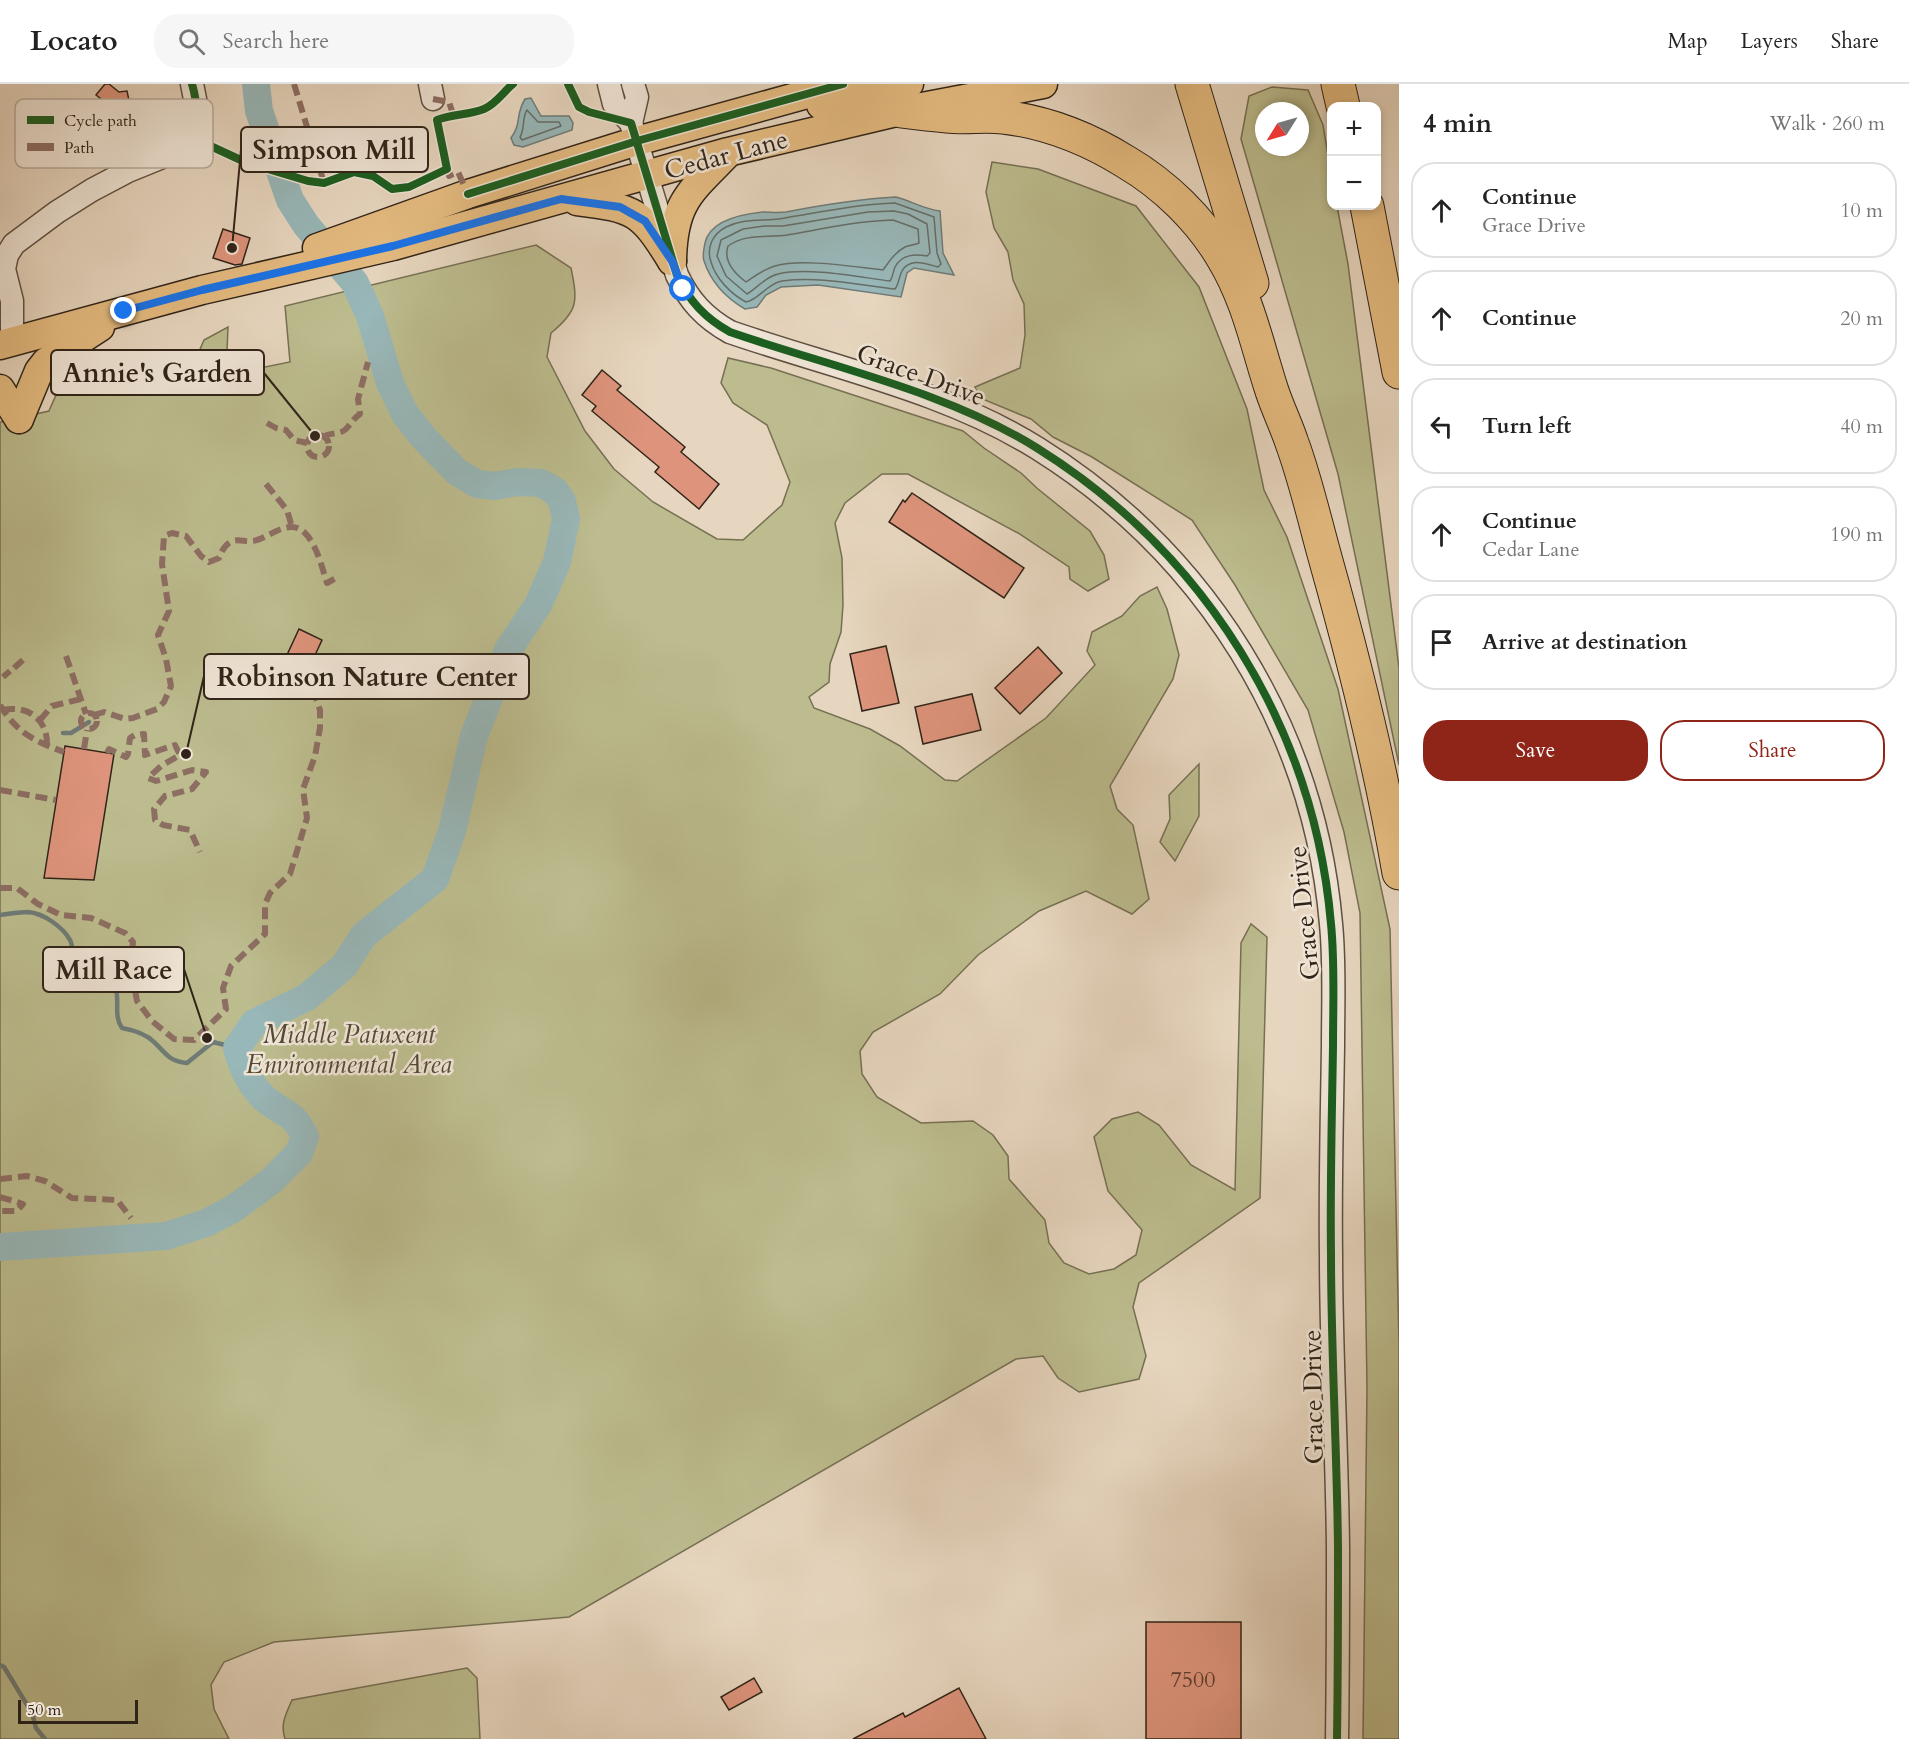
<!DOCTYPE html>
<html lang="en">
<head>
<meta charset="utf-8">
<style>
  body { margin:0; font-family:Cardo,serif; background:#f6f6f6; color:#222 }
  .controls { position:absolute; right:18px; top:18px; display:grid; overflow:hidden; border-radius:12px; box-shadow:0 3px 9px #0003 }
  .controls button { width:54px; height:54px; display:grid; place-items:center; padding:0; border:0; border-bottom:2px solid #e0e0e0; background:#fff; color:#222; font:30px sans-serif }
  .compass { position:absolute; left:1255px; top:18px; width:54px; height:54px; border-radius:50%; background:#fff; box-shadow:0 3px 9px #0003; rotate:233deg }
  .scale { position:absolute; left:18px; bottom:15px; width:120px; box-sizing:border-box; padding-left:6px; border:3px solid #302419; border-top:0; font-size:16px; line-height:21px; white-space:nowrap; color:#302419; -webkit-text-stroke:4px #efe4d5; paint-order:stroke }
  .stop { position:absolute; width:18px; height:18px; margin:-14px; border:4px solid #1a73e8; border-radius:50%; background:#fff }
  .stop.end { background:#1a73e8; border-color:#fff; box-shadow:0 2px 6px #0008 }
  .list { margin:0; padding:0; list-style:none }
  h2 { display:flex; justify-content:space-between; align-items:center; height:78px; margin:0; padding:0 24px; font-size:26px }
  h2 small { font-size:20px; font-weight:400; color:#767676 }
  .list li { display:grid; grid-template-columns:39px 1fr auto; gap:18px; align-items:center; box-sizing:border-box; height:96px; margin:0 12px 12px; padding:0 12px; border:2px solid #e0e0e0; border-radius:24px }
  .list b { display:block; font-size:22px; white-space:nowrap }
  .list p { margin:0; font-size:20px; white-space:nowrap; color:#767676 }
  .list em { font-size:20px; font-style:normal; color:#767676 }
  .actions { display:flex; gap:12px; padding:18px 24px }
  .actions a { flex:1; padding:14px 0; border:2px solid #8f2418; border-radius:24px; text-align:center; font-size:21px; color:#8f2418 }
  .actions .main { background:#8f2418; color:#fff }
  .icon { flex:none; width:33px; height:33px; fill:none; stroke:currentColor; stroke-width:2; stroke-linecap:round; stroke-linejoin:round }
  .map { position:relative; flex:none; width:1399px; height:1655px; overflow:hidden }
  header { display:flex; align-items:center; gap:36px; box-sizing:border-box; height:84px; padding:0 30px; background:#fff; border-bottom:2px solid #e0e0e0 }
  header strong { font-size:28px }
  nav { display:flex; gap:33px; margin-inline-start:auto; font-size:21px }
  .search { width:420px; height:54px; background:#f6f6f6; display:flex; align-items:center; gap:15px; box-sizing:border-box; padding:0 21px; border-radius:24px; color:#767676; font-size:22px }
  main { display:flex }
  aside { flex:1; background:#fff }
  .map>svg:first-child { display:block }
  .green { fill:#bcbc8e; stroke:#767054; stroke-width:1.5; fill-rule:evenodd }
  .water { fill:#98b7b8; stroke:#6e7c78; stroke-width:1.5 }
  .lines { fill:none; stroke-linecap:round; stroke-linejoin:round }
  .shore { stroke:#646e68; stroke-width:1.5 }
  .stream { stroke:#6e7c78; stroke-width:4.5 }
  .river { stroke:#98b7b8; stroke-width:28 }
  .building { fill:#de947c; stroke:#302419; stroke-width:1.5 }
  .minor-casing { stroke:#5e5042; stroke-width:25 }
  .major-casing { stroke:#302419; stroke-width:31 }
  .highway-casing { stroke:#302419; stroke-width:35 }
  .minor { stroke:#efe4d5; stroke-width:22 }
  .major { stroke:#e4bb80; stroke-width:28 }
  .highway { stroke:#e4bb80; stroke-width:33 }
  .quiet { stroke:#8d6e63; stroke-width:6; stroke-dasharray:12 6; stroke-linecap:butt }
  .cycleway-casing { stroke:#efe4d5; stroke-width:11 }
  .cycleway { stroke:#1b5e20; stroke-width:8 }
  .route { stroke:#1a73e8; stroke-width:8 }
  .labels { text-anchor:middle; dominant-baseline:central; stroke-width:5; stroke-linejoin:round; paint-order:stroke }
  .number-label { font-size:22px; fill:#5c4032 }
  .street-label { font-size:26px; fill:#302419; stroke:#efe4d5 }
  .park-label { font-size:26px; font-style:italic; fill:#534a36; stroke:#efe4d5 }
  .key { fill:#efe4d5; stroke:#b6aa9d; stroke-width:1.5 }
  .key-label { font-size:16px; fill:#302419 }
  .leader { fill:none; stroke:#302419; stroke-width:2 }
  .callout-dot { fill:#302419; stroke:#efe4d5; stroke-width:2 }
  .callout { fill:#efe4d5; stroke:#302419; stroke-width:2 }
  .callout-label { font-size:27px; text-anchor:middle; font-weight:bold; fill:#302419 }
</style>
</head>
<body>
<header>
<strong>Locato</strong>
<div class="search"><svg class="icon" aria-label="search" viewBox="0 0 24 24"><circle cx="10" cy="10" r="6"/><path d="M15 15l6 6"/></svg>Search here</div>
<nav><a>Map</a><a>Layers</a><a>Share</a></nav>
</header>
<main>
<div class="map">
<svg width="1399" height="1655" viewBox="0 0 1399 1655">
  <rect width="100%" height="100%" fill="#e7d6bf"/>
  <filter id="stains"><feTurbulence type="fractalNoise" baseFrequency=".00333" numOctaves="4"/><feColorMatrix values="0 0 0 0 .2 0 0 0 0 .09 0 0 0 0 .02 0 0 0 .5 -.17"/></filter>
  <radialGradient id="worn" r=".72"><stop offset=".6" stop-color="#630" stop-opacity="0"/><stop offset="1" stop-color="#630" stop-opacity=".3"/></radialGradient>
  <!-- green -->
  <g class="green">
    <path d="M1272,3L1308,6L1323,41L1331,89L1332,122H1337L1348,180L1399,584V681L1338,390L1241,55L1249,12ZM1264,27H1300V63H1264Z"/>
    <path d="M992,78L1038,85L1136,122L1199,203L1247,325L1264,406L1287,453L1338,605L1390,845L1399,1262V1655H1363L1367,1304L1360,829L1344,748L1308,626L1235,501L1192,436L1092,373L1053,353L1031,335L980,314L975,303L1020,284L1025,251L1024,220L1013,196L1008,168L994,144L986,108Z"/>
    <path d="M536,161L571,184C578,218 578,227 551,249L547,273L585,347L614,385L653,418L717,455L743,456L782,421L790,398L767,341L733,319L721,299L728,274L771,284L963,347L984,364L1021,389L1038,405L1090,447L1104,471L1109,495L1088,507L1070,495L1069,483L1018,449L908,390H882L845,419L835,439L842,474L843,521L841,548L830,580L829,598L809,613L814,624L870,645L900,662L945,696L957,697L1046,634L1095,581L1087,567L1092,548L1122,532L1140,512L1157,503L1167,525L1179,571L1173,595L1110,702L1117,725L1133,741L1149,815L1132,830L1086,807L1039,827L978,871L940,910L873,948L860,967L862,990L877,1013L921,1039L973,1037L993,1051L1008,1072L1009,1095L1045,1136L1049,1159L1064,1179L1089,1190L1114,1185L1136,1171L1142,1146L1108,1107L1094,1053L1112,1035L1138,1028L1159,1041L1191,1081L1235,1106L1241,859L1251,840L1267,853L1260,1114L1139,1199L1133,1223L1146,1272L1139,1295L1079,1308L1058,1294L1043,1272L1016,1275L569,1533L274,1558L224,1578L211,1601L214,1625L229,1655H0V338L49,327C55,313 61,297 76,289C93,280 154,293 175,297L194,279L204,256L228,243L226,291L290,278L285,222Z"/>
    <path d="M1199,680V732L1175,777L1160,758L1170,735L1169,711Z"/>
    <path d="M467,1584L477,1594L480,1655H285C280,1640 286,1630 292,1616Z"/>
  </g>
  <!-- water -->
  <g class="water">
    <path d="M531,14L541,32H569L573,39L572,46L523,63L514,61L511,54C522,39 515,31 525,15Z"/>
    <path d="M896,113C911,117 924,125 940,127L943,169L954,191L914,184L907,189L901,213L818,201L781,203L766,211L757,223L745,225C726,214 711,198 704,177C702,171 704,165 705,159C710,136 743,130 763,128C770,128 778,129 786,128C822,121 858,115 896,113Z"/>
  </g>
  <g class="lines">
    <!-- shore -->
    <g class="shore">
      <path d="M527,26L538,38H559L561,42L522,56L520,53C525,45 522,33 527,26Z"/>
      <path d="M895,119L934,133L937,169L941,180L938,183C926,180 910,173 902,187C899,192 899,200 895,205C858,201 820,192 782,197C766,200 759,216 746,218C731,210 716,195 711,178C706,163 713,150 726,143C747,133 764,138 785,134C822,128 858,120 895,119Z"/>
      <path d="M894,127L908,130L927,140L930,169L927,172C915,170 902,170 895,183C893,188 893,193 890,197C858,193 809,183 778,190C765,193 757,204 747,210L726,192L717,172L721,156L743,145L764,142H783L868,128Z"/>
      <path d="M893,136L918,145L919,159C915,161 910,161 905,163C894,169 889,178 883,186C854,183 803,174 775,182C764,185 755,192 746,198C734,189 723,177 728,162C747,149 766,154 787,151C822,145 857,137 893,136Z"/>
    </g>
    <!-- stream -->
    <g class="stream">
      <path d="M63,649H71L89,638"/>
      <path d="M0,831C9,830 19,828 28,828C43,829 63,843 70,856C75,865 69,872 77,882C86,885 98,884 105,890C127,908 110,927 122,944C133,946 145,949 154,958C166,969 168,977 187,979L213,958L237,964"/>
      <path d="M0,1581L4,1583L32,1629L36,1644L45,1655"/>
    </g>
    <!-- river -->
    <path class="river" d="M0,1163L166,1152L206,1139L233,1125L271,1097L299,1069L305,1053C294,1027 282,1030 264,1014C249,1000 242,983 237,964L254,939L307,913L344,882L364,851L435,795L452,747L474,652L508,566L538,521L557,478L566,435L562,417L555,407L541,399L517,398L495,402L477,400L457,388L424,354L405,330L390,299L370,232L355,199L306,141L290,116L259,27L256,0"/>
  </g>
  <!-- building -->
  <g class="building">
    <path d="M105,0H109L119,8L127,7L136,49L122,52L118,36L106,39L101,15L96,11Z"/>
    <path d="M223,145L250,154L242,180L235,181L213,174Z"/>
    <path d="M602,286L621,302L617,306L685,363L681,368L719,400L699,425L655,388L659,383L592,327L596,322L582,311Z"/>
    <path d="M912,409L1024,484L1004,514L889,438L903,416L905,418Z"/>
    <path d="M299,545L322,556L303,597L280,586Z"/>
    <path d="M886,562L899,619L862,627L850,570Z"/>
    <path d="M1038,563L1062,589L1020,630L995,604Z"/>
    <path d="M972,610L981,646L923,660L915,623Z"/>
    <path d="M65,662L114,670L94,796L44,794Z"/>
    <rect x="1146" y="1538" width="95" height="117"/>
    <path d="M754,1594L762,1608L729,1626L721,1613Z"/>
    <path d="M959,1604L986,1655H853L903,1629L905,1633Z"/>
  </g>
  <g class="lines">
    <defs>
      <g id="minor">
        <path d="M430,0L433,15"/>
        <path d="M609,0L614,20L631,39L677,191C689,217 705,234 730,248C831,283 946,307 1037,364C1205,469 1314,643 1331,840C1335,880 1333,921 1333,962C1332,1031 1330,1100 1331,1170C1331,1268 1337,1366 1338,1464C1338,1528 1338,1591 1337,1655"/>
        <path d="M631,39L637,13L633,0"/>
        <path d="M12,258V217L4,185L7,171L14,160L57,128L92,106L128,87L160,74L185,57L193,46L196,34L197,25L192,0"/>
      </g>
      <g id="major">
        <path d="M821,21L909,0"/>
        <path d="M577,117C635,124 641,127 672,177"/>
        <path d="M317,164L468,110L637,57L843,0"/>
        <path d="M672,177C673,118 690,108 728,69"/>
        <path d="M0,261L202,206L393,162L728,68L901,27L1043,0"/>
        <path d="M0,305L19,335"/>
        <path d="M19,335L39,287L46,278L100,243"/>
      </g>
      <g id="highway">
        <path d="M1192,0L1252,199"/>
        <path d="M1338,0L1343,22"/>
        <path d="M901,27C916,29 932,31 947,32C965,34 984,31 1003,33C1046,38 1089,55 1126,78C1165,101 1200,135 1223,174C1248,215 1257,261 1272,307C1278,325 1286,341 1292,359C1306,397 1315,438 1326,477C1355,580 1381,683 1399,789"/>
        <path d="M1367,122L1399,288"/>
      </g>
    </defs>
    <!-- minor casing -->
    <use href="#minor" class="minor-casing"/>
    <!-- major casing -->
    <use href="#major" class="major-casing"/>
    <!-- highway casing -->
    <use href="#highway" class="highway-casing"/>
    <!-- minor -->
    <use href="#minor" class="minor"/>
    <!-- major -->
    <use href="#major" class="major"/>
    <!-- highway -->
    <use href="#highway" class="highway"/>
    <!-- quiet -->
    <g class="quiet">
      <path d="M294,0L324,99"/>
      <path d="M433,15L449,18L453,30"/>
      <path d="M447,85L449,92L458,88L468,110"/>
      <path d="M267,339L276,344L286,346L294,356L307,359"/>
      <circle cx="318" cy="362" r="11"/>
      <path d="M324,354L327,351C333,349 341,350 346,345C351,340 353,335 360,330L358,315L368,278"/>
      <path d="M266,400L287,426L292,443"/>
      <path d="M66,572L86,630"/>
      <path d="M14,584L25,574"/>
      <path d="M3,593L10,587"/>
      <path d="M0,621C17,649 34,657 64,668"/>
      <path d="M3,626C28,621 48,635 47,662"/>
      <circle cx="89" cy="637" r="8"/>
      <path d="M94,631L104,628L125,635L133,634L157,625L164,618L171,602L166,575L158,551L169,527L162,480L164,452L172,449L186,452L201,472L209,478L219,474C222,466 225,460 233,457C239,455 246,458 252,457C267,456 288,433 304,448C317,460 322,484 327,499L338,493"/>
      <path d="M40,636L52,622L81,615"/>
      <path d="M84,665L87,646"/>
      <path d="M107,669L109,665L126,673L128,670L130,654L135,651L144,650L145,671L175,661L180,671L161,682L148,694L156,697L192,686L206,688L192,705L165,712L154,725L155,736L163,741L190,746L200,768"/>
      <path d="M0,706L56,716"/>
      <path d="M0,804H17L38,820L61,831L91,834L125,849L133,858L131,884L137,917L152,937L174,955L194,956L226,925L223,904L231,882L265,850V820L270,809L290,790L307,734L303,705L315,672L320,644V626L312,603"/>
      <path d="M0,1095L27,1092L45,1097L72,1114L117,1116L131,1134"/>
      <path d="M0,1113L23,1120L17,1127H0"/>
    </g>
    <defs>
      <g id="cycleway">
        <path d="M192,0C197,17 200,37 189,52L245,78L308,97L324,99L354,88L373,92L392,105L409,103L447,85L437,36C452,30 469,31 484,25C496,20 503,8 513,0"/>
        <path d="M568,0L579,23L589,28L631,39L677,191C689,217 705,234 730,248C831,283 946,307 1037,364C1205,469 1314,643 1331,840C1335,880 1333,921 1333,962C1332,1031 1330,1100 1331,1170C1331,1268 1337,1366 1338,1464C1338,1528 1338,1591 1337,1655"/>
        <path d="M468,110L637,57L843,0"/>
      </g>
    </defs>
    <!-- cycleway casing -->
    <use href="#cycleway" class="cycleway-casing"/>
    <!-- cycleway -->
    <use href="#cycleway" class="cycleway"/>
  </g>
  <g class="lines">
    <!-- route -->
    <path class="route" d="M124,227L202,206L393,162L561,115L620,123L645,137L672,177L683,205"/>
  </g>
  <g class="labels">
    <!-- number labels -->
    <g class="number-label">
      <text x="1193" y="1596">7500</text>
    </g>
    <!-- street labels -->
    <g class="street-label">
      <text transform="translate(726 71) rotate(-15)">Cedar Lane</text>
      <text transform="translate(921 291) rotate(20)">Grace Drive</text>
      <text transform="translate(1304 829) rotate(-96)">Grace Drive</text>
      <text transform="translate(1313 1313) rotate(-91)">Grace Drive</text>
    </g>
    <!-- park labels -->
    <g class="park-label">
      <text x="349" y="950">Middle Patuxent<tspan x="349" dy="30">Environmental Area</tspan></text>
    </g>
  </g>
  <!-- legend -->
  <rect x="15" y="15" width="198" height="69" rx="9" class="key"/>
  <rect x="27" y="32" width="27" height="8" fill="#1b5e20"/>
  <rect x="27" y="59" width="27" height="8" fill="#8d6e63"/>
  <g class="key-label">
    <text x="64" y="42">Cycle path</text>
    <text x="64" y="69">Path</text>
  </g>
  <!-- callouts -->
  <path class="leader" d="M232 164L241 66M315 352L264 289M186 670L204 592M207 954L184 885"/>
  <g class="callout-dot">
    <circle cx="232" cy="164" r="6"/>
    <circle cx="315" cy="352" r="6"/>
    <circle cx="186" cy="670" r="6"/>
    <circle cx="207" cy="954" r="6"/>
  </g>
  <g class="callout">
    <rect x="241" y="43" width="187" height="45" rx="6"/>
    <rect x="51" y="266" width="213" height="45" rx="6"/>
    <rect x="204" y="570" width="325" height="45" rx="6"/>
    <rect x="43" y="863" width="141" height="45" rx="6"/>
  </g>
  <g class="callout-label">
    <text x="334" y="75">Simpson Mill</text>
    <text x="157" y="298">Annie's Garden</text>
    <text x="367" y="602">Robinson Nature Center</text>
    <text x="114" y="895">Mill Race</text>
  </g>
  <rect width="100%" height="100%" filter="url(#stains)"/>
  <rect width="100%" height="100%" fill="url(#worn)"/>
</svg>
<div class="controls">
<button>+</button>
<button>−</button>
</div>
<svg class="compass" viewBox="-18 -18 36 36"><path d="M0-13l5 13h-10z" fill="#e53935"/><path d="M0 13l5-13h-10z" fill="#767676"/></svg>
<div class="scale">50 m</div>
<div class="stop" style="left:683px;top:205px"></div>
<div class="stop end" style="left:124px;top:227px"></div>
</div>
<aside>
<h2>4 min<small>Walk · 260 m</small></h2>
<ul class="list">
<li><svg class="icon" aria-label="ahead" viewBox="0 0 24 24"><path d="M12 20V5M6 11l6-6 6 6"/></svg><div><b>Continue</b><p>Grace Drive</p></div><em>10 m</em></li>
<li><svg class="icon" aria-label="ahead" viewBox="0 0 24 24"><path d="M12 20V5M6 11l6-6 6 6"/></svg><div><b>Continue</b></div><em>20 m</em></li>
<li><svg class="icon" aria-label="left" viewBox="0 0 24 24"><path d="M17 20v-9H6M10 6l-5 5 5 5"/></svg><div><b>Turn left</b></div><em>40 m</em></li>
<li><svg class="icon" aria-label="ahead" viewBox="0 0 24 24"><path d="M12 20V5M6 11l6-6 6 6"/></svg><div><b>Continue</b><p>Cedar Lane</p></div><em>190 m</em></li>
<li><svg class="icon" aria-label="arrive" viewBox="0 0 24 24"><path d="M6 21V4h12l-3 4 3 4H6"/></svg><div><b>Arrive at destination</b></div></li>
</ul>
<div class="actions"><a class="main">Save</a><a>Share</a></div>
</aside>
</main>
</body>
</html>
